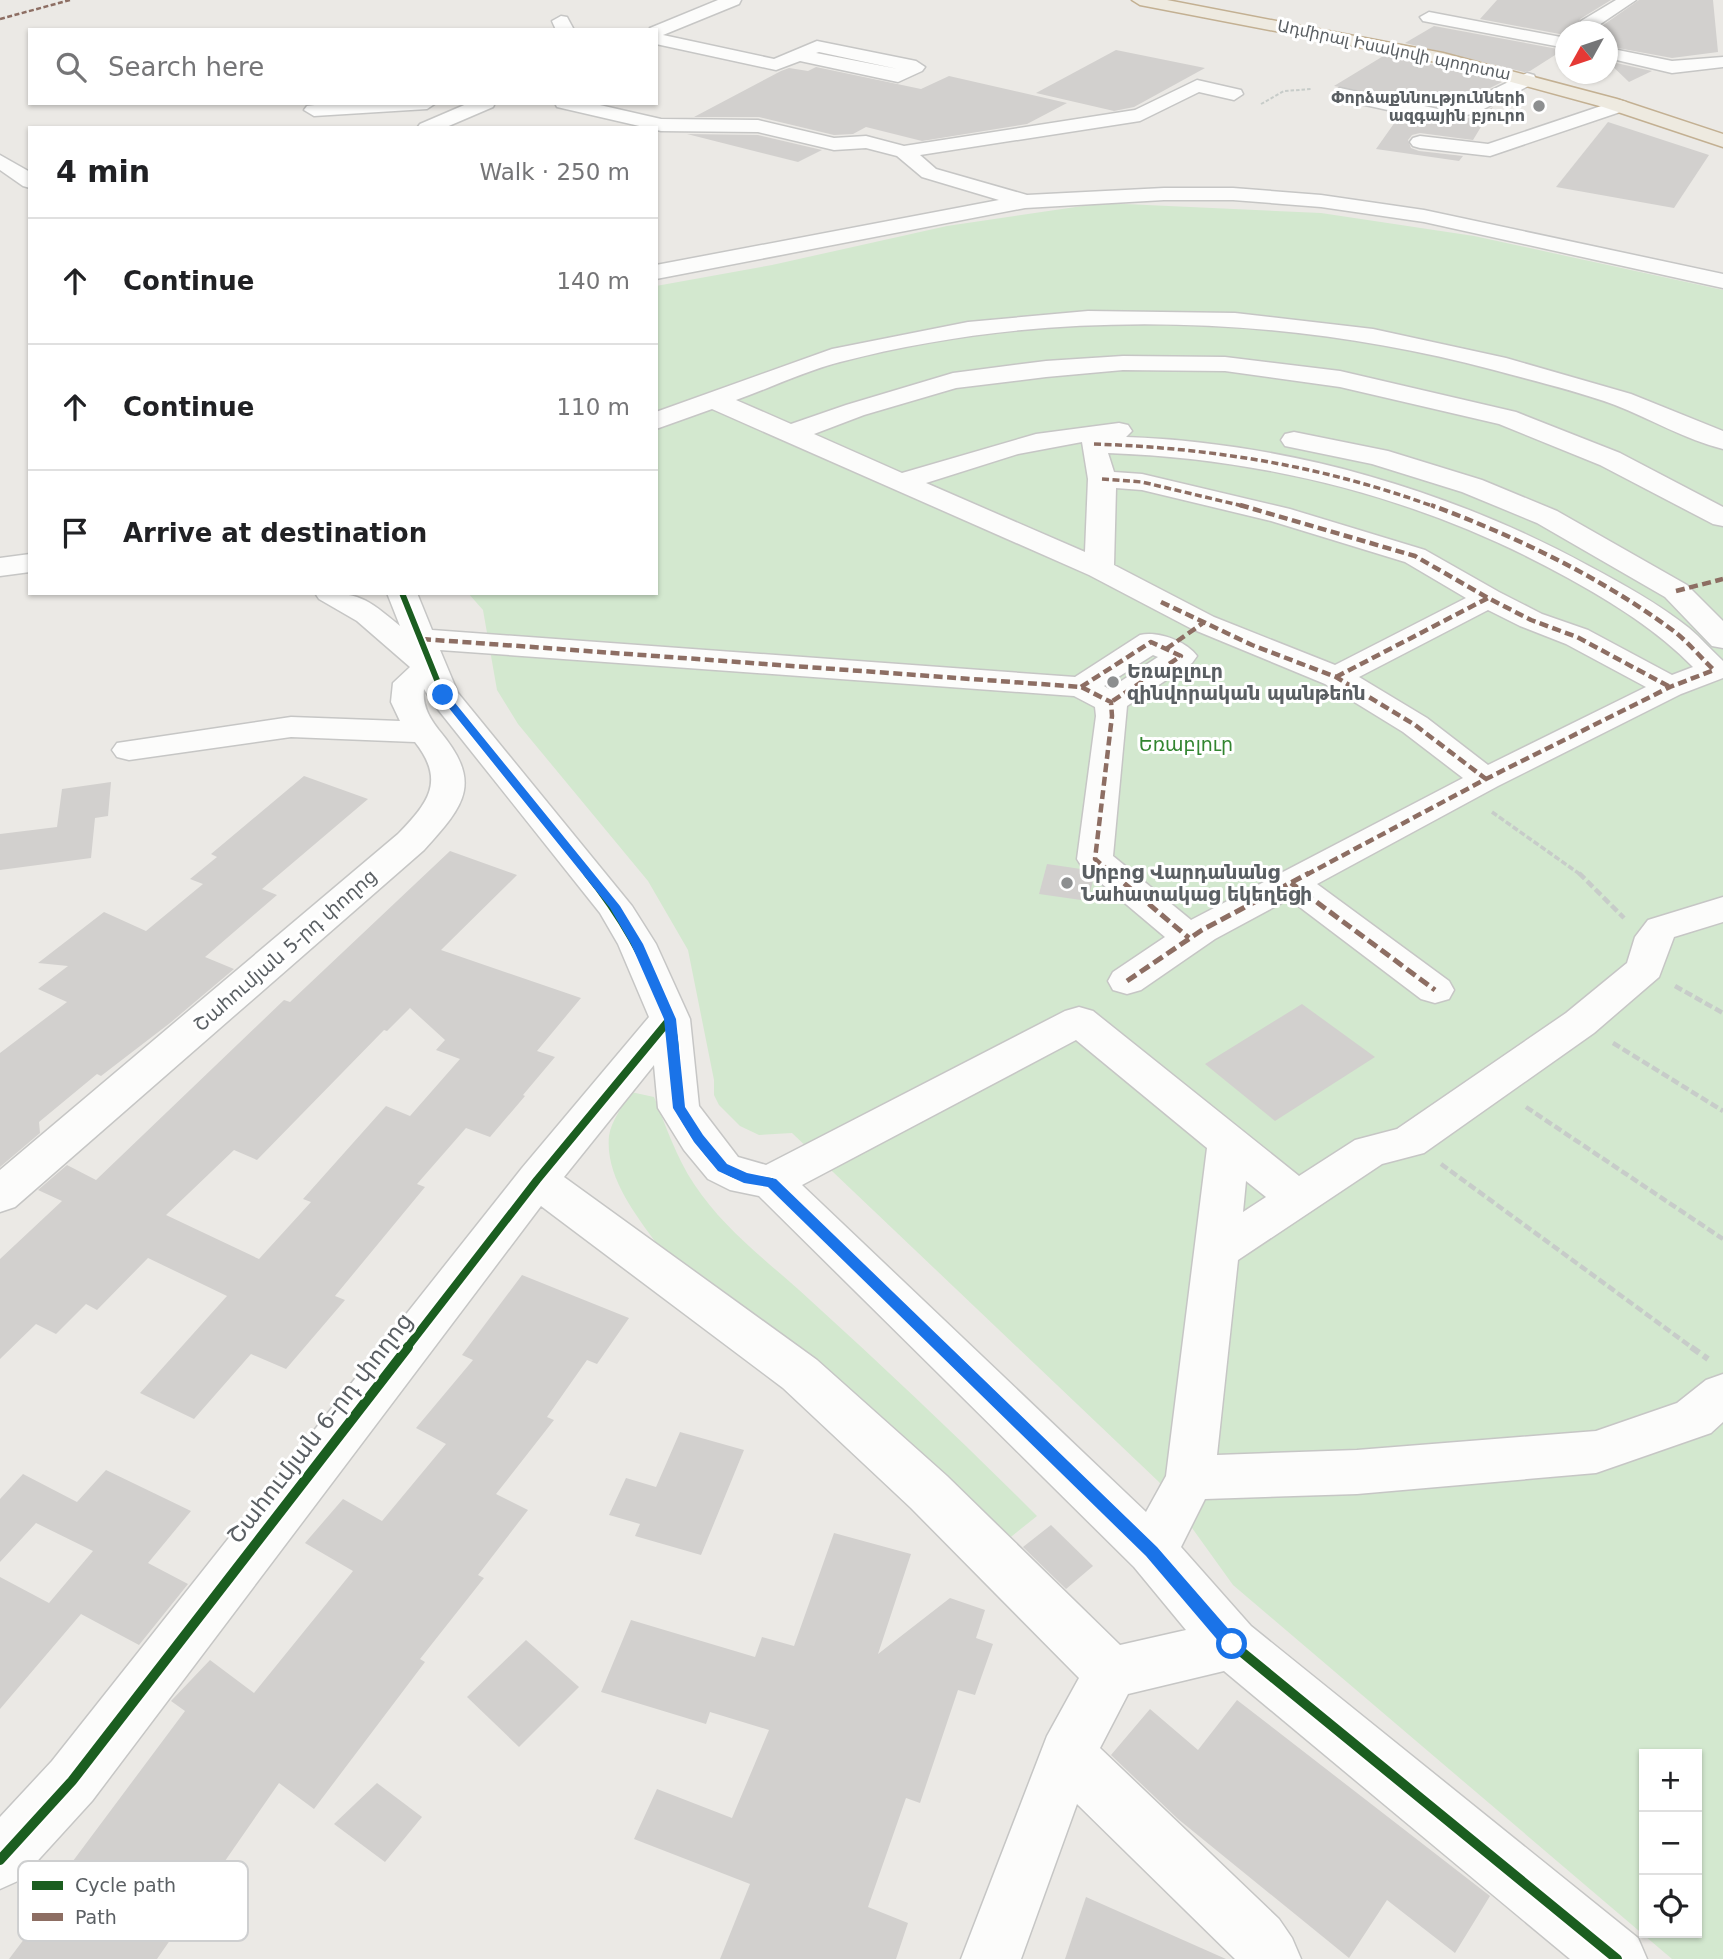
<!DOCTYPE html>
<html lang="en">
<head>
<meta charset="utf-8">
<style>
  body { margin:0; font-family:"DejaVu Sans","Noto Sans Armenian",sans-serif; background:#f2f2f2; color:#202124 }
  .controls { position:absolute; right:21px; bottom:21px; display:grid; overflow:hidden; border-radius:0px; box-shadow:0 2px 5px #0004 }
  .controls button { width:63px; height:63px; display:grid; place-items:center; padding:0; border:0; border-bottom:2px solid #e0e0e0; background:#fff; color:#202124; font:35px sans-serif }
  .compass { position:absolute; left:1555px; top:21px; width:63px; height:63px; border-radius:50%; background:#fff; box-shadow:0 2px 5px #0004; rotate:230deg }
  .stop { position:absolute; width:21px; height:21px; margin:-16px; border:5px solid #1a73e8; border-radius:50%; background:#fff }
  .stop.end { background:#1a73e8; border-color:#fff; box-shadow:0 2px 7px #0008 }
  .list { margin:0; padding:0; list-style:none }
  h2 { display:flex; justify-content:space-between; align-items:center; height:91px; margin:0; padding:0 28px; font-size:30px }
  h2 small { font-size:23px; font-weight:400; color:#757577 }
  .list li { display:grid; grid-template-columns:46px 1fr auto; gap:21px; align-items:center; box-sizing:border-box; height:126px; padding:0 28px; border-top:2px solid #e0e0e0 }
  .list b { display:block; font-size:26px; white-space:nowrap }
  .list em { font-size:23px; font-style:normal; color:#757577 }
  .icon { flex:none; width:38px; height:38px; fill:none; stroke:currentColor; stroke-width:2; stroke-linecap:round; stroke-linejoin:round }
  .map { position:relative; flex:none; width:1723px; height:1959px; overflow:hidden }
  .search { position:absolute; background:#fff; box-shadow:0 2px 5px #0004; left:28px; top:28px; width:630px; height:77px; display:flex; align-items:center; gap:18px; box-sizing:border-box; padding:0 24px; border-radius:0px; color:#757577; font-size:26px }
  .panel { position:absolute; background:#fff; box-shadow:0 2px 5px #0004; left:28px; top:126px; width:630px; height:469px; border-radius:0px }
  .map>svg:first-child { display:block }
  .green { fill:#d3e8cf; fill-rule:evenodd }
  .building { fill:#d2d0ce; fill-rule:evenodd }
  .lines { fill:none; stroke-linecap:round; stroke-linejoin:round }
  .minor-casing { stroke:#c6c6c5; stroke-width:3 }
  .highway-casing { stroke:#c3b092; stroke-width:3 }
  .path-far3 { stroke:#c7ccc9; stroke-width:2; stroke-dasharray:3.5 2; stroke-linecap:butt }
  .path-far2 { stroke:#c7ccc9; stroke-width:3.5; stroke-dasharray:6 2.5; stroke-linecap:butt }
  .path-far1 { stroke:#c7ccc9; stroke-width:4.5; stroke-dasharray:8 3.5; stroke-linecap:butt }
  .path { stroke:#c7ccc9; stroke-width:6; stroke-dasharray:10 5; stroke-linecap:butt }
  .minor { fill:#fcfcfb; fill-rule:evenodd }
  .highway { fill:#eeeae0; fill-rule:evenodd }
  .quiet-far3 { stroke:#8d6e63; stroke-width:2.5; stroke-dasharray:5 2.5; stroke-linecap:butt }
  .quiet-far2 { stroke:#8d6e63; stroke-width:3.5; stroke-dasharray:7 3.5; stroke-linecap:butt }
  .quiet-far1 { stroke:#8d6e63; stroke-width:4.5; stroke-dasharray:9 4.5; stroke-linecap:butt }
  .quiet { stroke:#8d6e63; stroke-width:5; stroke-dasharray:11 5; stroke-linecap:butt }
  .cycleway-far2-casing { stroke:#fff; stroke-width:10 }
  .cycleway-far1-casing { stroke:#fff; stroke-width:12 }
  .cycleway-casing { stroke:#fff; stroke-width:14 }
  .cycleway-far2 { stroke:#1b5e20; stroke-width:6 }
  .cycleway-far1 { stroke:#1b5e20; stroke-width:8 }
  .cycleway { stroke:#1b5e20; stroke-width:10 }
  .route { fill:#1a73e8 }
  .poi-dot { fill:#8d8f90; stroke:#fff; stroke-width:2.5 }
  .labels { text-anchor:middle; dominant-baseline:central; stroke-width:6; stroke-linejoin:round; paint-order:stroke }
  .far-street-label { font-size:16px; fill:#5a5f63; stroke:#fff }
  .far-poi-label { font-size:16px; font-weight:bold; fill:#5a5f63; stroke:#fff; text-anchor:end }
  .poi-label { font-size:19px; font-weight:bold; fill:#5a5f63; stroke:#fff; text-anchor:start }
  .park-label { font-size:19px; fill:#328530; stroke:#fff }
  .street-label { font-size:19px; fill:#5a5f63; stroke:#fff }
  .near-street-label { font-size:23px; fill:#5a5f63; stroke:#fff }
  .key { fill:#fff; stroke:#cecfd0; stroke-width:2 }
  .key-label { font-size:19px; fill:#5a5f63 }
</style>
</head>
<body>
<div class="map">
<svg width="1723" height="1959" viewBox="0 0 1723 1959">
  <rect width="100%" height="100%" fill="#ebe9e5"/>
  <!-- green -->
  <g class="green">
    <path d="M1103,203L1321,213L1474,236L1723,290V1959H1672L1233,1585L1159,1482L792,1133L759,1135L740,1126L719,1105L714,1095V1080L688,950L648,881L518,724L497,690L483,610L468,593H656V286L772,265L947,226ZM1644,1754H1697V1933H1644Z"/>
    <path d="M631,1092L654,1097C666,1126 676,1157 694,1184C725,1231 769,1262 810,1300C887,1370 963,1442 1037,1516L1007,1540L657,1244C635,1214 605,1176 609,1136C611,1121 624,1104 631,1092Z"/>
  </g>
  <!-- building -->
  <g class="building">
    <path d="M1497,0H1611L1580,19L1576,32H1565V35L1480,19Z"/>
    <path d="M1639,0H1713L1718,52L1672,58L1607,46V32H1600L1599,28Z"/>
    <path d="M1434,26L1563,50L1530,71L1524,72L1405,43Z"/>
    <path d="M1116,50L1205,68L1134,107L1114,111L1036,93Z"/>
    <path d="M1385,55L1440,66L1502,82L1462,102L1438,106L1334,86Z"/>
    <path d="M1607,61L1652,71L1629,82Z"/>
    <path d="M816,67L921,89L949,76L1067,103L1027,124L922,141L866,127L853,134L834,135L759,117H694L781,71L789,68L808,71Z"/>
    <path d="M1493,107L1473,140L1420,133L1412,135L1408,140L1411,148L1419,151L1463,156L1459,161L1376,149L1400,115L1439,124L1477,116Z"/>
    <path d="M1608,122L1709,155L1674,208L1556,187Z"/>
    <path d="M687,134L758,135L822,150L798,162Z"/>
    <path d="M304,776L368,799L262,889L277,895L205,957L234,969L170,1023L101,1076L97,1074L39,1122L40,1133L0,1167V1053L67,1002L38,989L68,966L38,963L104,912L146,931L203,884L190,879L217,857L211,854Z"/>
    <path d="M111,782L108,816L95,818L91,858L0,870V834L57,827L62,789Z"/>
    <path d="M450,851L517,875L441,950L581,998L537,1051L555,1057L523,1095L525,1096L490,1137L466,1128L417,1184L425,1187L335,1296L345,1300L286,1369L251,1354L194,1419L140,1393L227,1296L148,1258L97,1310L86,1304L56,1334L36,1324L0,1359V1259L62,1201L38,1190L67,1165L96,1180L284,1000L290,1002ZM410,1008L445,1040L436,1050L460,1059L410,1116L386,1106L303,1199L311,1202L259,1259L166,1215L234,1150L257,1160L384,1030L387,1031Z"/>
    <path d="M1047,864L1081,869L1093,880L1088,901L1039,894Z"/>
    <path d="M1302,1004L1375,1057L1275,1121L1205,1064Z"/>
    <path d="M522,1275L629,1318L597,1364L587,1360L547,1417L554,1420L496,1494L528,1510L478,1575L484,1578L420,1659L425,1662L314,1809L279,1783L157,1959H9L77,1869L70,1865L185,1711L171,1701L210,1660L254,1693L353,1571L305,1543L343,1499L382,1521L446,1444L416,1428L473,1360L462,1355Z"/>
    <path d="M680,1432L744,1450L701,1555L635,1536L640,1524L609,1515L626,1478L656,1487Z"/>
    <path d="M106,1470L191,1511L148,1563L188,1584L139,1645L81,1614L0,1709V1577L49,1603L93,1551L36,1523L0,1562V1499L23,1474L77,1502Z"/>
    <path d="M1051,1525L1093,1566L1066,1589L1023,1547Z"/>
    <path d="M834,1533L911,1554L878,1654L950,1598L985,1610L976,1638L993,1644L975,1695L958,1690L920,1803L906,1798L868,1907L908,1923L896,1959H720L750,1884L634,1839L657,1789L732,1818L769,1730L710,1712L706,1724L601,1692L631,1620L755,1657L762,1637L794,1646Z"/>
    <path d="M526,1640L579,1687L519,1747L467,1697Z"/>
    <path d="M1237,1700L1490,1896L1455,1953L1387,1900L1349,1958L1178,1819L1111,1755L1150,1709L1198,1750Z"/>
    <path d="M377,1783L422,1817L385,1862L334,1824Z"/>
    <path d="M1086,1897L1226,1959H1065Z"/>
  </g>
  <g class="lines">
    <defs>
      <g id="minor">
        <path d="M718,0H741L739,4L663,35L774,59L817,41L916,61L925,67L922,71L898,82L800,61L776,70L656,44V30L650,28ZM819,52L898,69L816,53Z"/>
        <path d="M1616,0H1636L1596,27L1597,32H1579L1581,21Z"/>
        <path d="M1429,12L1566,38V48L1423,21L1420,17Z"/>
        <path d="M561,16L567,17L574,30H556L552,21Z"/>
        <path d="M1608,48L1672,61L1723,57V67L1672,73L1608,58Z"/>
        <path d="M1527,73L1534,75L1536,79L1534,83L1476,113L1438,121L1333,98L1331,94L1340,88L1438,109L1463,104Z"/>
        <path d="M1197,80L1241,90L1243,94L1234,100L1199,92L1140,121L920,155L936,169L1027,195L1164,188H1233L1321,195L1424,210L1723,274V288L1424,222L1321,207L1233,200H1164L1025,208L656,279V265L999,200L922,177L897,156L866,148L834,150L758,132L661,131L557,107L555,103H591L661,119L758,120L834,138L866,136L904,146L1135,110Z"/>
        <path d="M1619,100L1626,102L1629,106L1626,110L1490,156L1420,148L1413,146L1410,142L1413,138L1420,136L1488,144Z"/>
        <path d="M330,103H436L427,109L314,116L304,110L307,106Z"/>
        <path d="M469,103H495L493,107L444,128H417L420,124Z"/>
        <path d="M0,155L30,172V188L23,186L0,170Z"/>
        <path d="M1088,311L1235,313L1373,329L1506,358L1631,394L1723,431V449C1686,440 1651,419 1615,405C1577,391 1534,381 1494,370C1283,314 1051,307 840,362C805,371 770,388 736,400L791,424L846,405L953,373L1046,361L1123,356L1225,357L1340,371L1516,412L1620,453L1723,507V526L1713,524L1600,465L1499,424L1340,387L1225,371L1123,370L1046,377L956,388L864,415L814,434L902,473L1036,434L1119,423L1128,425L1132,431L1126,437C1287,443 1448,489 1589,566C1623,584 1659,604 1689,628C1701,638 1711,650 1723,661V678L1681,694L1498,786L1317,884L1449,981L1454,990L1449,999L1435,1003L1421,999L1289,899L1215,939L1141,990L1127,994L1113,990L1108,981L1113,972L1165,937L1082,867L1077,859L1096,716L1095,707L1074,696L440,650L458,693L632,906L656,944L690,1019L699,1106L738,1157L766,1165L1065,1011L1079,1007L1093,1011L1299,1176L1355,1140L1397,1129L1566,1013L1627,963L1635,937L1648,920L1723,897V922L1674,937L1659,977L1594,1033L1424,1153L1382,1164L1238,1260L1217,1455L1357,1450L1596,1431L1677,1403L1706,1380L1723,1374V1422L1711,1433L1596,1473L1357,1494L1205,1499L1181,1547L1251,1626L1638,1938L1647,1959H1570L1224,1671L1128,1694L1100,1748L1279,1919L1292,1938L1301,1959H1235L1077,1804L1021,1959H961L1047,1736L1079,1678L911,1508L783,1388L541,1206L92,1801L20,1880L0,1889V1817L52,1761L522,1168L649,1017L618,944L600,913L432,702L424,689C422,705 429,717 438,729C483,782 466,804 424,850L15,1207L0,1212V1170L398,834C428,803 446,781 415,742L291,737L129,760L117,757L112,750L117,743L291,717L400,721L391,702L393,683L410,667L357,621L319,599L315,593C360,593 365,597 400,626L387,593H417L432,630L1075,677L1140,635C1158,631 1186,641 1197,656L1192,663L1127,706L1113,856L1191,920L1463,778L1403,732L1325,684L1192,629L1089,575L712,409L656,429V412L832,349L968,322ZM1082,442L1088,479L1085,552L926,483L1018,454ZM1108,453C1270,459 1426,499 1568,578C1613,603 1657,630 1693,667L1672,675L1588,630L1542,614L1499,592L1425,550L1290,509L1142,474L1114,472ZM1116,488L1142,490L1271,521L1405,562L1466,598L1335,665L1214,617L1114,565ZM1488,610L1520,626L1566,644L1646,687L1488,765L1427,718L1359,677ZM1153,655L1158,657L1109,689L1104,686ZM1076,1040L1207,1148L1166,1476L1146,1512L802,1185ZM654,1065L658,1108L684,1150L708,1179L730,1190L759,1196L1134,1567L1186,1630L1120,1645L947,1476L817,1360L564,1177ZM1246,1181L1266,1197L1243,1212Z"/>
        <path d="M1294,432L1388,451L1482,480L1557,511L1687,585L1723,621V648L1712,646L1665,597L1537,523L1462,492L1372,464L1285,446L1281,440L1285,434Z"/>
        <path d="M30,554V572L0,576V558Z"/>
      </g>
      <path id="highway" d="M1132,0H1167L1443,53L1617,99L1723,134V147L1603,107L1441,63L1140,5Z"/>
    </defs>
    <!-- minor casing -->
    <use href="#minor" class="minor-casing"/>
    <!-- highway casing -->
    <use href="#highway" class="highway-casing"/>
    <!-- path-far3 -->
    <path class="path-far3" d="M1261,104L1284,91L1312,89"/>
    <!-- path-far2 -->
    <path class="path-far2" d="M1492,812L1581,875"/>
    <!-- path-far1 -->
    <g class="path-far1">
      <path d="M1579,873L1624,918"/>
      <path d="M1675,986L1723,1013"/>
      <path d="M1613,1043L1723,1111"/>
      <path d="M1526,1107L1723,1239"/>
      <path d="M1441,1164L1694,1349"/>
    </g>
    <!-- path -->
    <path class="path" d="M1691,1347L1708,1359"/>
    <!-- minor -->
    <use href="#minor" class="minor"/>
    <!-- highway -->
    <use href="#highway" class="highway"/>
    <!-- quiet-far3 -->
    <path class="quiet-far3" d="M0,19L70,0"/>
    <!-- quiet-far2 -->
    <g class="quiet-far2">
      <path d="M1094,444C1212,448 1324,466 1435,507"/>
      <path d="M1102,479L1142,482L1247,507"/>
    </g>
    <!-- quiet-far1 -->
    <g class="quiet-far1">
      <path d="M1240,505L1415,556L1488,598L1531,620L1577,637L1670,687"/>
      <path d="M1676,591L1723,579"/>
      <path d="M1161,602L1252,645L1336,677L1415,725L1486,779"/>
      <path d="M422,639L1081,687L1111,702L1112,716L1095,859L1114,875"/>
      <path d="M1166,649L1203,623"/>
      <path d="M1336,677L1488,598"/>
      <path d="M1081,687L1151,642L1181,656L1111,702"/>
      <path d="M1306,875L1486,779L1670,687L1714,670C1701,658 1689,643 1675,632C1601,577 1517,537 1431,505"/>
    </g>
    <!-- quiet -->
    <g class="quiet">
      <path d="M1112,873L1189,938"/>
      <path d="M1291,883L1435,990"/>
      <path d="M1127,981L1202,930L1309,873"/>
    </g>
    <defs>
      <path id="cycleway-far2" d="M402,593L443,695L589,875"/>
      <g id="cycleway-far1">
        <path d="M587,873C623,917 648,963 668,1015C679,1043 673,1077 679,1105C682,1119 713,1162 725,1169C740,1178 755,1180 771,1182L943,1349"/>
        <path d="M406,1349L537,1180L670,1019"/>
      </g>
      <g id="cycleway">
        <path d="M941,1347L1152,1551L1232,1644L1617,1959"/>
        <path d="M0,1860L72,1781L408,1347"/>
      </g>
    </defs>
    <!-- cycleway-far2 casing -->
    <use href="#cycleway-far2" class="cycleway-far2-casing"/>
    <!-- cycleway-far1 casing -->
    <use href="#cycleway-far1" class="cycleway-far1-casing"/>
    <!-- cycleway casing -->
    <use href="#cycleway" class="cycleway-casing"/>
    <!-- cycleway-far2 -->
    <use href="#cycleway-far2" class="cycleway-far2"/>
    <!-- cycleway-far1 -->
    <use href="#cycleway-far1" class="cycleway-far1"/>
    <!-- cycleway -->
    <use href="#cycleway" class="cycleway"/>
  </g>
  <!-- route -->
  <path class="route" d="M440,693H447L620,906L643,944L676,1019L685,1107L703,1135L727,1164L747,1173L776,1179L1157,1547L1237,1639L1240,1644L1237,1650L1232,1652L1226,1650L1146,1556L768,1187L744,1183L718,1171L694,1142L673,1108L664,1019L631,944L610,908L440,697Z"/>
  <!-- markers -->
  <g class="poi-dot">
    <circle cx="1539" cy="106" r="7"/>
    <circle cx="1113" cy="682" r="7"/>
    <circle cx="1067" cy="883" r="7"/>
  </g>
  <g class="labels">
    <!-- far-street labels -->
    <g class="far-street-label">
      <text transform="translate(1394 50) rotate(12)">Ադմիրալ Իսակովի պողոտա</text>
    </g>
    <!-- far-poi labels -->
    <g class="far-poi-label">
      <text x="1525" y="97">Փորձաքննությունների<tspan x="1525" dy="18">ազգային բյուրո</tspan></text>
    </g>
    <!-- poi labels -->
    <g class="poi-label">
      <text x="1127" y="671">Եռաբլուր<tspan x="1127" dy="22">զինվորական պանթեոն</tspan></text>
      <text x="1081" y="872">Սրբոց Վարդանանց<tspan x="1081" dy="22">Նահատակաց եկեղեցի</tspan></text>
    </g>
    <!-- park labels -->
    <g class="park-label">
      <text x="1186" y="744">Եռաբլուր</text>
    </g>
    <!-- street labels -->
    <g class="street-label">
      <text transform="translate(285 950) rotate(-41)">Շահումյան 5-րդ փողոց</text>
    </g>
    <!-- near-street labels -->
    <g class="near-street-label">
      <text transform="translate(320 1428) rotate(-52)">Շահումյան 6-րդ փողոց</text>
    </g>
  </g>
  <!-- legend -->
  <rect x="18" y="1861" width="230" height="80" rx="10" class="key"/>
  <rect x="32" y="1881" width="31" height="9" fill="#1b5e20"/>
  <rect x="32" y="1913" width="31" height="8" fill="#8d6e63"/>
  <g class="key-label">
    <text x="75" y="1892">Cycle path</text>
    <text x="75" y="1924">Path</text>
  </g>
</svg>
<div class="controls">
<button>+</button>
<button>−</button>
<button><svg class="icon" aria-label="locate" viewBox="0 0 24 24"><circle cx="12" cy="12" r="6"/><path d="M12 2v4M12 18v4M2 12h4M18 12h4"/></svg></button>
</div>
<svg class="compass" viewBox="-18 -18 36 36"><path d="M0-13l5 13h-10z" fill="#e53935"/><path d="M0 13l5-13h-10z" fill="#757577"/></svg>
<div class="stop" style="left:1232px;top:1644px"></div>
<div class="stop end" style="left:443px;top:695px"></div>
<div class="search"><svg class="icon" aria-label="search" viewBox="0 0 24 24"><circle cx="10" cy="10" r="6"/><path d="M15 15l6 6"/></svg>Search here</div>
<section class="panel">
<h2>4 min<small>Walk · 250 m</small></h2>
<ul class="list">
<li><svg class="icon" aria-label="ahead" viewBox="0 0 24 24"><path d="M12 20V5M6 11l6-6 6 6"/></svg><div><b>Continue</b></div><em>140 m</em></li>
<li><svg class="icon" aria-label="ahead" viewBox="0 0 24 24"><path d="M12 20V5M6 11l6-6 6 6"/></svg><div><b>Continue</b></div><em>110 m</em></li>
<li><svg class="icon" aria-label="arrive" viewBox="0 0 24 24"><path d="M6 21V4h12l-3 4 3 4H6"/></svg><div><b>Arrive at destination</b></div></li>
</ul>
</section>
</div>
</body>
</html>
